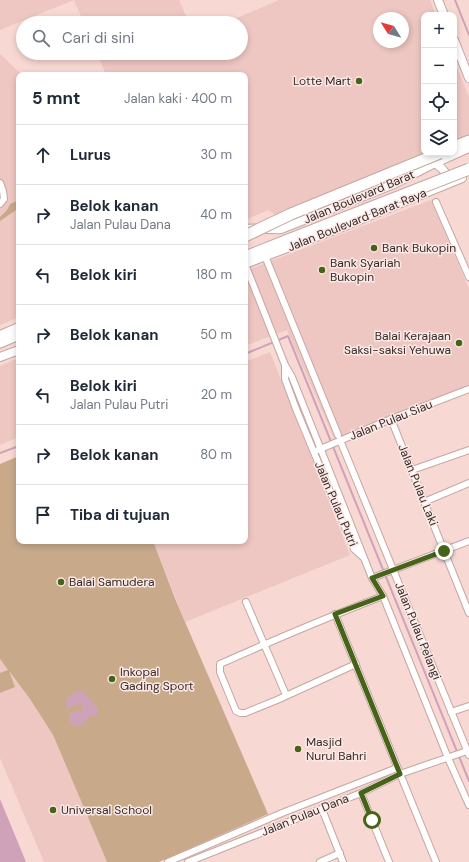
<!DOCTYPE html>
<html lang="id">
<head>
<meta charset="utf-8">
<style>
  body { margin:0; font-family:"DM Sans",sans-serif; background:#f6f6f7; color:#1f2937 }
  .controls { position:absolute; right:12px; top:12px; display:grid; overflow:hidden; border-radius:8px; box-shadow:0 2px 6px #0003 }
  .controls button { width:36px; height:36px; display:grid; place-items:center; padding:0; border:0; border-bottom:1px solid #e0e1e3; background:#fff; color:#1f2937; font:20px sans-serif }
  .compass { position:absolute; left:373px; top:12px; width:36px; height:36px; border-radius:50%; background:#fff; box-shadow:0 2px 6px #0003; rotate:307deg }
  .stop { position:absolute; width:12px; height:12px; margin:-9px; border:3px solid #466317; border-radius:50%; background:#fff }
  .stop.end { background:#466317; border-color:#fff; box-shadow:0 1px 4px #0008 }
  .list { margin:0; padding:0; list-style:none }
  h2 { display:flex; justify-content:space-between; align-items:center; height:52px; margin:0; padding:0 16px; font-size:17px }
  h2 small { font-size:13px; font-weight:400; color:#747a83 }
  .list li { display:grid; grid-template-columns:26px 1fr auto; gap:12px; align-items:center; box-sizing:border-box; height:60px; padding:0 16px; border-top:1px solid #e0e1e3 }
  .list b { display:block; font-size:15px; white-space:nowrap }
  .list p { margin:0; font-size:13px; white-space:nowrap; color:#747a83 }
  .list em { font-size:13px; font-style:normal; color:#747a83 }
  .icon { flex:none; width:22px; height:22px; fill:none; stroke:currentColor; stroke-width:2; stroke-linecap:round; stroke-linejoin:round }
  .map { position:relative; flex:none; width:469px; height:862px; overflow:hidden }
  .search { position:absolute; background:#fff; box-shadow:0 2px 6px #0003; left:16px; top:16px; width:232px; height:44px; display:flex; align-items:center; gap:10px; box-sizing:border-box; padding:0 14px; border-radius:22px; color:#747a83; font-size:15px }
  .panel { position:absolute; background:#fff; box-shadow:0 2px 6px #0003; left:16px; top:72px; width:232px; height:472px; border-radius:8px }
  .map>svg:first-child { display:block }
  .built { fill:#eec7c2; fill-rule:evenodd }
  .green { fill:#c8aa8b }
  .water { fill:#cfa2b9 }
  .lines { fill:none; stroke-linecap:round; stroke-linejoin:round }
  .stream { stroke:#cfa2b9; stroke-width:2 }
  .street-casing { stroke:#c5a6a2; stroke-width:8 }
  .secondary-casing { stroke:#c5a6a2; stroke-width:10 }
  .highway-casing { stroke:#c5a6a2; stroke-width:13 }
  .street { stroke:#fff; stroke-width:6 }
  .secondary { stroke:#fff; stroke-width:8 }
  .highway { stroke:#fff; stroke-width:11 }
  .highway-bridge-casing { stroke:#c5a6a2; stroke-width:13; stroke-linecap:butt }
  .highway-bridge { stroke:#fff; stroke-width:11 }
  .route { stroke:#466317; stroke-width:5 }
  .poi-dot { fill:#466317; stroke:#fce9e6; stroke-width:1.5 }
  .labels { text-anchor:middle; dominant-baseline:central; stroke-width:3; stroke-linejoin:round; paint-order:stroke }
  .poi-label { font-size:12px; fill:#362a28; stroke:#fce9e6; text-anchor:start }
  .street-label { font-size:12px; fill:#362a28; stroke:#fce9e6 }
</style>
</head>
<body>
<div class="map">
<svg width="469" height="862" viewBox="0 0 469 862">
  <rect width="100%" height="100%" fill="#f8d8d3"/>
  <!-- built -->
  <g class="built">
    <path d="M0,0H74L0,30Z"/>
    <path d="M74,0H179L189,23H84Z"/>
    <path d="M279,0H430L436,15H424V153H428L275,215L268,210L245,220V75H106L97,53H241V23H225ZM379,18H403V42H379Z"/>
    <path d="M0,54L22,75H19V317L0,325Z"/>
    <path d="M454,60L469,97V136L454,142Z"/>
    <path d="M431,200L469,289V388L335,441L287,330L245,346V271Z"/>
    <path d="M270,352L350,555L185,622L153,541H245V362Z"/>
    <path d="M19,358V437L0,445V366Z"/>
    <path d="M0,659L30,699L53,735L107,862H44L0,758Z"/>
  </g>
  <!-- green -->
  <g class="green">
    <path d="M19,200V208L0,221V217L7,210L10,204Z"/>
    <path d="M19,456V541H153L176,601L268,814L159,862H107L53,735L30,699L9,671L15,687L0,693V673L8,670L0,659V464Z"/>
  </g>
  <!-- water -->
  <g class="water">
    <path d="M77,692H84L98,709L97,715L90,716C83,724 85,726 73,726L69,720L70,713L82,710L83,706L80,704L67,708C64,699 68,695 77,692Z"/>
    <path d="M0,799L26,862H0Z"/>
  </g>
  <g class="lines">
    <!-- stream -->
    <g class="stream">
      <path d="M455,0L469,35"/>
      <path d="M245,354L288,336L469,781"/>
      <path d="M0,453L19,446"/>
    </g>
    <defs>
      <g id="street">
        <path d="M0,183L3,191L4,199L0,204"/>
        <path d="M436,202L469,277"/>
        <path d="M265,256L338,435"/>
        <path d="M245,264L285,365V379L296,409L354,549L363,557"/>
        <path d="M285,365L292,377L372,578L383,596L448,758L469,805"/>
        <path d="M391,419L469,613"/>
        <path d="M340,440L469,755"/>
        <path d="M318,450L391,419L469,389"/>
        <path d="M412,470L469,450"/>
        <path d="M424,502L469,483"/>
        <path d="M372,578L469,541"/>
        <path d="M246,602L286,695"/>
        <path d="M335,614L436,862"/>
        <path d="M356,664L277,700L245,713H240L236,711L220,672V664C274,640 328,617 383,596"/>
        <path d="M451,712L469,706"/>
        <path d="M361,793L389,862"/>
        <path d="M322,809L343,862"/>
        <path d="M168,862L282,813L397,768"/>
        <path d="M188,862L361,793L400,774L467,751"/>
        <path d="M320,862L340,853"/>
      </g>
      <g id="secondary">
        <path d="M438,0L444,15"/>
        <path d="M454,40L469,78"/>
        <path d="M435,163C443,168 447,173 448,182"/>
        <path d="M245,229C257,227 269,230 281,229L394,184L435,163L469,148"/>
        <path d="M245,264L337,229L462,178"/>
        <path d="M0,335L19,327"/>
        <path d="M0,357L19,350"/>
      </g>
      <g id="highway">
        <path d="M454,147L469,141"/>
        <path d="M245,257L326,225"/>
        <path d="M0,342L19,334"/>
      </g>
    </defs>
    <!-- street casing -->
    <use href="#street" class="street-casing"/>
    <!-- secondary casing -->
    <use href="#secondary" class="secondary-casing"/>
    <!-- highway casing -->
    <use href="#highway" class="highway-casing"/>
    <!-- street -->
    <use href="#street" class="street"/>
    <!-- secondary -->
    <use href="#secondary" class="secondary"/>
    <!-- highway -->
    <use href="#highway" class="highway"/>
    <defs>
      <g id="highway-bridge">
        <path d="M326,225L469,169"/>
        <path d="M245,236L291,214L440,153"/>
      </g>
    </defs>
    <!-- highway-bridge casing -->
    <use href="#highway-bridge" class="highway-bridge-casing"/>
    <!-- highway-bridge -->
    <use href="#highway-bridge" class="highway-bridge"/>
  </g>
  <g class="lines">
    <!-- route -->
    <path class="route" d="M372,820L361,793L400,774L335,614L383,596L372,578L444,551"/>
  </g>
  <!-- markers -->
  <g class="poi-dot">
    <circle cx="359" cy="81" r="4"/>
    <circle cx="374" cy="248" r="4"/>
    <circle cx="322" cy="270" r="4"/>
    <circle cx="459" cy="343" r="4"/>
    <circle cx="61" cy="582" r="4"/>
    <circle cx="112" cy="679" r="4"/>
    <circle cx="298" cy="749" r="4"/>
    <circle cx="53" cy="810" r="4"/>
  </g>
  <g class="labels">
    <!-- poi labels -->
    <g class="poi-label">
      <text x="351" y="81" text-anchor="end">Lotte Mart</text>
      <text x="382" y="248">Bank Bukopin</text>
      <text x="330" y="263">Bank Syariah<tspan x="330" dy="14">Bukopin</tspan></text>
      <text x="451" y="336" text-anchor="end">Balai Kerajaan<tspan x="451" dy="14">Saksi-saksi Yehuwa</tspan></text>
      <text x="69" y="582">Balai Samudera</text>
      <text x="120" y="672">Inkopal<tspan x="120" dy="14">Gading Sport</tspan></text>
      <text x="306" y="742">Masjid<tspan x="306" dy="14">Nurul Bahri</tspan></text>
      <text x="61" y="810">Universal School</text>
    </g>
    <!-- street labels -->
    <g class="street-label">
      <text transform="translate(359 197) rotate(-23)">Jalan Boulevard Barat</text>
      <text transform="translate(357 220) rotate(-22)">Jalan Boulevard Barat Raya</text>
      <text transform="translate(391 420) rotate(-22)">Jalan Pulau Siau</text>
      <text transform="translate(418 485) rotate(68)">Jalan Pulau Laki</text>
      <text transform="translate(336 504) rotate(67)">Jalan Pulau Putri</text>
      <text transform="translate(418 631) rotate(68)">Jalan Pulau Pelangi</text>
      <text transform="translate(305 815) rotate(-22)">Jalan Pulau Dana</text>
    </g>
  </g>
</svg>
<div class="controls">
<button>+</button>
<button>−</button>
<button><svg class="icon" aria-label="locate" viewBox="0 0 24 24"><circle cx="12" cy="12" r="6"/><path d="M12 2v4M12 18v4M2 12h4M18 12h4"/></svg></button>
<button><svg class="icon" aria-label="layers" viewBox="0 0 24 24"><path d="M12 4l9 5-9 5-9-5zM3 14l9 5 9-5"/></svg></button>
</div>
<svg class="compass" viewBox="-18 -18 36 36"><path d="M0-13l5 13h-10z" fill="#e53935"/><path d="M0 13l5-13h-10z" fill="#747a83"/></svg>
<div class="stop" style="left:372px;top:820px"></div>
<div class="stop end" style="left:444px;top:551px"></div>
<div class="search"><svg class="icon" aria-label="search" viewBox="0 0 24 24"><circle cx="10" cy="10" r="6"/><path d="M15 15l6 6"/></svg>Cari di sini</div>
<section class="panel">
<h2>5 mnt<small>Jalan kaki · 400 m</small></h2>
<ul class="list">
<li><svg class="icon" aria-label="ahead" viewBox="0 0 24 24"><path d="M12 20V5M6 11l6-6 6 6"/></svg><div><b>Lurus</b></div><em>30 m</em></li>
<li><svg class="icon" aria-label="right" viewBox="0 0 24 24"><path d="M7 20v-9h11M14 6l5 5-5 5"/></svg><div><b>Belok kanan</b><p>Jalan Pulau Dana</p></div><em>40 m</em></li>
<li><svg class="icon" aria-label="left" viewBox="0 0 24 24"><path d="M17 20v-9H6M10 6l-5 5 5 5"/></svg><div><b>Belok kiri</b></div><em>180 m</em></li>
<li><svg class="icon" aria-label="right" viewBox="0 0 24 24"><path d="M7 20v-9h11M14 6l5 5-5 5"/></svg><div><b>Belok kanan</b></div><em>50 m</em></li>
<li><svg class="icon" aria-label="left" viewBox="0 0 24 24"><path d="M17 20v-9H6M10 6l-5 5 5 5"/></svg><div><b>Belok kiri</b><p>Jalan Pulau Putri</p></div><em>20 m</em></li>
<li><svg class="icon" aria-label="right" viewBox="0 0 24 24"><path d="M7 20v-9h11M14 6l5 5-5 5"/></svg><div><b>Belok kanan</b></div><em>80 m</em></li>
<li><svg class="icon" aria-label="arrive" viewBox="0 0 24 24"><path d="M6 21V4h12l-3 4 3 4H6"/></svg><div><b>Tiba di tujuan</b></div></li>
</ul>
</section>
</div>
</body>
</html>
